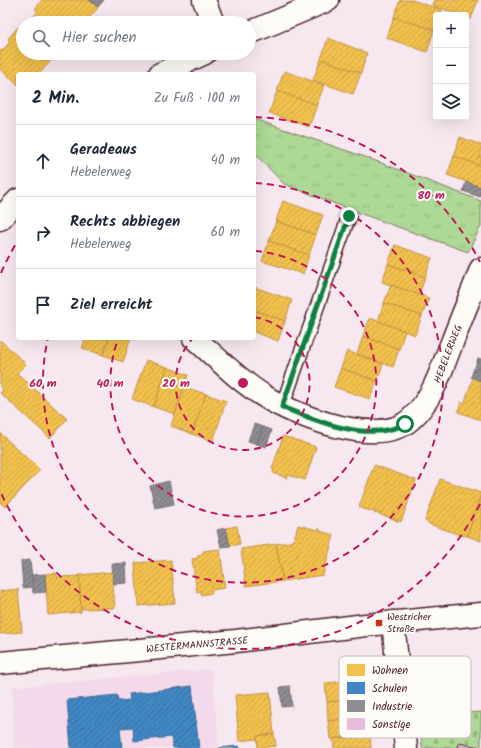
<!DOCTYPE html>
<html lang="de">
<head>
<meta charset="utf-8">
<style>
  body { margin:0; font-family:Kalam,sans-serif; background:#f6f6f7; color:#1f2937 }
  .controls { position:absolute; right:12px; top:12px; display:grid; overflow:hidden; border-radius:4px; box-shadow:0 4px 16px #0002 }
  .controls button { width:36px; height:36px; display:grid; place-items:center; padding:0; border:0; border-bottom:1px solid #e0e1e3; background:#fff; color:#1f2937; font:20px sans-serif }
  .stop { position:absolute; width:12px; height:12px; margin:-9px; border:3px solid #0b8043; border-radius:50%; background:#fff }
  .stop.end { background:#0b8043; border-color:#fff; box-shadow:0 1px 4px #0008 }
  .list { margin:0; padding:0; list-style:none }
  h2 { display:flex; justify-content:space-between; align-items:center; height:52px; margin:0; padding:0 16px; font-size:17px }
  h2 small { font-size:13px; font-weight:400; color:#747a83 }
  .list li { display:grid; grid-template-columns:26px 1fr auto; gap:12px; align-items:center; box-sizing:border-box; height:72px; padding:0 16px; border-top:1px solid #e0e1e3 }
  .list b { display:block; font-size:15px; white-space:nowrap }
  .list p { margin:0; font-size:13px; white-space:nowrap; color:#747a83 }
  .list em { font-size:13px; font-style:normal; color:#747a83 }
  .icon { flex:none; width:22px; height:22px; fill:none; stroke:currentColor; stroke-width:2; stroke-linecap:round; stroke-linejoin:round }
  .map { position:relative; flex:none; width:481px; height:748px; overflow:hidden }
  .search { position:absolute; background:#fff; box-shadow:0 4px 16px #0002; left:16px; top:16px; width:240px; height:44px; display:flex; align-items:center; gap:10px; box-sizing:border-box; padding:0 14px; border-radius:22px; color:#747a83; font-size:15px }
  .panel { position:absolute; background:#fff; box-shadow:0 4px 16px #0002; left:16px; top:72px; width:240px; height:268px; border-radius:4px }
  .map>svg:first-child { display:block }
  .built { fill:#f3daea }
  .cemetery { fill:url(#cemetery-stones); stroke:#7c7c60 }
  .park { fill:url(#park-tufts); stroke:#7c7c60 }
  .homes { fill:url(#homes-hatch); stroke:#c09044 }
  .schools { fill:url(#schools-hatch); stroke:#426897 }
  .industry { fill:url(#industry-hatch); stroke:#796c73 }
  .building { fill:url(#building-hatch); stroke:#4a1f2b }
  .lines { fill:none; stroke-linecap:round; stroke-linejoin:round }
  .lane-casing { stroke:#4a1f2b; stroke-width:16 }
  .street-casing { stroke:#4a1f2b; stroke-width:25 }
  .secondary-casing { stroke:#4a1f2b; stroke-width:25 }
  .lane { stroke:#fdfcf7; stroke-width:13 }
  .street { stroke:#fdfcf7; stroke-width:22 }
  .secondary { stroke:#fdfcf7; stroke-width:22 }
  .route { stroke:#0b8043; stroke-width:5 }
  .ring { fill:none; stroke:#c2185b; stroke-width:2; stroke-dasharray:7 5 }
  .poi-dot { fill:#c8321e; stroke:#fdfcf7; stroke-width:1.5 }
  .labels { text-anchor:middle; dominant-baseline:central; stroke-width:4; stroke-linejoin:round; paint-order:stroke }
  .street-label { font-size:10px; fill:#4a1f2b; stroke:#fdfcf7 }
  .poi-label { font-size:10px; fill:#4a1f2b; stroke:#fdfcf7; text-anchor:start }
  .key { fill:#fdfcf7; stroke:#c7baba; stroke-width:1 }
  .key-label { font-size:11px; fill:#4a1f2b }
  .centre { fill:#c2185b; stroke:#fdfcf7; stroke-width:2 }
  .ring-label { font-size:12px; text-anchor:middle; font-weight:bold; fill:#c2185b; stroke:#fdfcf7; stroke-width:4; stroke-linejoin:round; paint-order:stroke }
</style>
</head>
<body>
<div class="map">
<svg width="481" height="748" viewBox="0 0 481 748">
  <defs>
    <pattern id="cemetery-stones" width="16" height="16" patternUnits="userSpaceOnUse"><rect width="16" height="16" fill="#add896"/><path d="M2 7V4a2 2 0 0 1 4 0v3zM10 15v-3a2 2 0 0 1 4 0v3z" fill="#96b981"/></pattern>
    <pattern id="park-tufts" width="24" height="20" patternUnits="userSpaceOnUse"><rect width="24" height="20" fill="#add896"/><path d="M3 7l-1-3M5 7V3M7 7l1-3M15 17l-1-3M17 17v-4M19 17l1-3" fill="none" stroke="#96b981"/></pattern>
    <pattern id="homes-hatch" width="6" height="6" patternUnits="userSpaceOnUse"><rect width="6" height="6" fill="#f2c14e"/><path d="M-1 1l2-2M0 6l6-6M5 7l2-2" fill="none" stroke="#d1a544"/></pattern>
    <pattern id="schools-hatch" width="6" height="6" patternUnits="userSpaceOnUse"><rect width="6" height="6" fill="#3f88c5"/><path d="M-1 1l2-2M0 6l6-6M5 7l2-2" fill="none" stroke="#376fa0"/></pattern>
    <pattern id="industry-hatch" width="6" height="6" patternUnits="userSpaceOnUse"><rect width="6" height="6" fill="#8d8d92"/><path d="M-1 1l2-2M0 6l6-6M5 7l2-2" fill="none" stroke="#757377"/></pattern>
    <pattern id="building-hatch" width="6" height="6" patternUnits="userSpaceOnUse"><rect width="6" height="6" fill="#eabbdd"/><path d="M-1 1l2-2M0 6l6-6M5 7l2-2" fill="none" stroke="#caa0be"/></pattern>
  </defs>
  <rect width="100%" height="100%" fill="#f7e8ef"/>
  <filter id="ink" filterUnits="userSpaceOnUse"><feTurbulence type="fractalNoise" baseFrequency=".025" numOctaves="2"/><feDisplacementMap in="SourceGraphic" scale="8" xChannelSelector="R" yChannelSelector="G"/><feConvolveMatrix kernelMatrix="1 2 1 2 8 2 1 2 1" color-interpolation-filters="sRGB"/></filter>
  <g filter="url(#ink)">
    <!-- built -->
    <path class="built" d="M212,669L219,748H14L12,687Z"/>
    <!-- cemetery -->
    <path class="cemetery" d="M481,712V748H422L420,717Z"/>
    <!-- park -->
    <path class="park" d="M254,119L368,158L481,201V226L468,252L359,213L284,184L254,153Z"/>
    <!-- homes -->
    <g class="homes">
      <path d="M42,0H90L98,8L85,23H32L27,18L30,20L38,11L35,9Z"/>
      <path d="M400,0H412L442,10L440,15H436V26L434,30L394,17Z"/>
      <path d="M434,0H478L471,19L466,17V15H460L432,5Z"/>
      <path d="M394,17L434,30L427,52L387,38Z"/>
      <path d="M18,27L21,30L23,28V53H58L39,74H18V85L0,69V50L2,51L10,42L8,39Z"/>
      <path d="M328,38L367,53L361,73L321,59Z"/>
      <path d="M321,59L361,73L353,94L313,80Z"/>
      <path d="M284,71L324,85L317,105L277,91Z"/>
      <path d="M277,91L317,105L309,127L269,113Z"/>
      <path d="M460,137L481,145V166L454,156Z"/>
      <path d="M454,156L481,166V187L447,175Z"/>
      <path d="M283,201L323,215L316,235L276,221Z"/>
      <path d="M276,221L316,235L309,255L269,241Z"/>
      <path d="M269,241L309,255L303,274L262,261Z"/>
      <path d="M395,245L432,258L425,277L388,264Z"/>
      <path d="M388,264L425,277L419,295L382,282Z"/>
      <path d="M391,285L429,298L422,316L384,303Z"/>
      <path d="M254,287L292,300L285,321L254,310Z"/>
      <path d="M384,303L422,316L415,335L378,321Z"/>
      <path d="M254,310L285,321L278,341L254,332Z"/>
      <path d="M370,318L405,331L399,349L363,336Z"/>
      <path d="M363,336L399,349L393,367L357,354Z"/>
      <path d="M86,338H109L103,355L82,348Z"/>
      <path d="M109,338H131L123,362L103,355Z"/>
      <path d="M0,340L26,364L17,373L67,419L50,438L0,393L3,390L0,387Z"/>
      <path d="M347,351L383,364L377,381L341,368Z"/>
      <path d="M146,360L167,367L154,407L132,399Z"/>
      <path d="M167,367L188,375L175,414L154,407Z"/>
      <path d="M341,368L377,381L370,399L334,387Z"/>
      <path d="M473,378L481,381V420L458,412L461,402L464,404Z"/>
      <path d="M184,387L206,394L192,434L171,426Z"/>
      <path d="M206,394L226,401L213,441L192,434Z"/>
      <path d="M0,433L40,470L5,507L0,502Z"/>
      <path d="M283,436L316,447L305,480L288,475L287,478L273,473L274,470L272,469Z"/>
      <path d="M374,465L416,480L401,522L397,520V522L396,520L385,516L384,517V516L376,513L374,514L375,512L363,509H362L363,508L359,507Z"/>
      <path d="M440,479L481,493L467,536L464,535L463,536L429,524V523L425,521Z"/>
      <path d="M481,496V541L467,536Z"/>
      <path d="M298,525L318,530V529H320V531L334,535L323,575L283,581L276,544L290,542L294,539Z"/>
      <path d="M237,526L240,544L230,546L226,528Z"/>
      <path d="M276,544L283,581L246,586L241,549Z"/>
      <path d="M220,549L225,588L211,590L212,593L201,595V591L197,592L192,559L198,558V555L204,553L203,551Z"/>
      <path d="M171,560L175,603L138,606L135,563Z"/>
      <path d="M112,572L115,608L81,609L79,575Z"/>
      <path d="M57,573V577L79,576L81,612L48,615L45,574Z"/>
      <path d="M18,589L22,632L0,634V591Z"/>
      <path d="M362,680L364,698L327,702L325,683Z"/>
      <path d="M270,692L274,734L257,736V739L239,741L235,695Z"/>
      <path d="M364,698L365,717L328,721L327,702Z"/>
      <path d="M365,717L367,735L330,739L328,721Z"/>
      <path d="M274,734L276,746L258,748L257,736Z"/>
      <path d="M370,735L371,748H334L333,739Z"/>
    </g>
    <!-- schools -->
    <g class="schools">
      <path d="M192,686L199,748H173L171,737L134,741L133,727L120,728L122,748H71L67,700L117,695L118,701L130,700L129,694Z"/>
      <path d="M239,746L240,748H219Z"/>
    </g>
    <!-- industry -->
    <g class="industry">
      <path d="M89,0H104L98,7Z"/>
      <path d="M466,182L481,187L480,197L463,191Z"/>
      <path d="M478,358L481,359V369L475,367Z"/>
      <path d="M474,368L481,370V381L471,377Z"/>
      <path d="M254,424L263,427L257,444L248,441Z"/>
      <path d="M263,427L272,430L266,447L257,444Z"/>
      <path d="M169,481L174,504L155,508L150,486Z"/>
      <path d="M226,528L230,546L221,547L217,530Z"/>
      <path d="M30,560L33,587L23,588L21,561Z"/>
      <path d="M126,563L127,583L113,584L112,564Z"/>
      <path d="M45,574L46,592L33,593L32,575Z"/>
      <path d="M290,686L292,706L282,707L280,687Z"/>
    </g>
    <!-- building -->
    <path class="building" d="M459,743L479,747V748H458Z"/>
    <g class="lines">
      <defs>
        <path id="lane" d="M282,407L349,216"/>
        <g id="street">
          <path d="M204,0L213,23"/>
          <path d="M194,338C216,357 238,380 264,396C295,416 379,449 411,419C434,398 442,367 453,340C462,316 472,293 481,269"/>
          <path d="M393,622L406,748"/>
        </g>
        <g id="secondary">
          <path d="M249,33L328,0"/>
          <path d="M160,74L205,53"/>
          <path d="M0,219L18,200"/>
          <path d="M0,663L236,641L366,625L481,614"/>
        </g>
      </defs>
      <!-- lane casing -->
      <use href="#lane" class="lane-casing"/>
      <!-- street casing -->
      <use href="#street" class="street-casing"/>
      <!-- secondary casing -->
      <use href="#secondary" class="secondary-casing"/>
      <!-- lane -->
      <use href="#lane" class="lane"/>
      <!-- street -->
      <use href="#street" class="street"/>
      <!-- secondary -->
      <use href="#secondary" class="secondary"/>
    </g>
  </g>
  <g class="lines" filter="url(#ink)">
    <!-- route -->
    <path class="route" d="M349,216L282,407C317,421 368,443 405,424"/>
  </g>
  <!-- distance rings -->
  <g class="ring">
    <path d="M254 317A67 67 0 1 1 193 338"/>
    <path d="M255 251A133 133 0 1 1 118 339"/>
    <path d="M255 183A200 200 0 1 1 48 338"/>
    <path d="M480 504A266 266 0 0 1 1 493M1 273A266 266 0 0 1 17 242M255 117A266 266 0 0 1 480 262"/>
  </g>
  <!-- markers -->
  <rect class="poi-dot" x="375" y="619" width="8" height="8" rx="2"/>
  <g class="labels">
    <!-- street labels -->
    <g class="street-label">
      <text transform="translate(448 354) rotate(-69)">HEBELERWEG</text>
      <text transform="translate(197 645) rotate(-5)">WESTERMANNSTRASSE</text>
    </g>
    <!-- poi labels -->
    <g class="poi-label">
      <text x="387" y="617">Westricher<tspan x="387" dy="12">Straße</tspan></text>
    </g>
  </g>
  <!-- legend -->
  <rect x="339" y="656" width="132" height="82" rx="6" class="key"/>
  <rect x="347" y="664" width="18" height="12" fill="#f2c14e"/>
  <rect x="347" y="682" width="18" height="12" fill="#3f88c5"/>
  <rect x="347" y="700" width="18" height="12" fill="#8d8d92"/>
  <rect x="347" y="718" width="18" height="12" fill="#eabbdd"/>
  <g class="key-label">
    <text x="372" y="674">Wohnen</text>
    <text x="372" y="692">Schulen</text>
    <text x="372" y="710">Industrie</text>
    <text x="372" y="728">Sonstige</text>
  </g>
  <circle cx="243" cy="383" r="6" class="centre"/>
  <g class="ring-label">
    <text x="431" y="199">80 m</text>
    <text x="43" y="387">60 m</text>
    <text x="110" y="387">40 m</text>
    <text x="176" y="387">20 m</text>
  </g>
</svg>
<div class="controls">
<button>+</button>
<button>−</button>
<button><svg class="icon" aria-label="layers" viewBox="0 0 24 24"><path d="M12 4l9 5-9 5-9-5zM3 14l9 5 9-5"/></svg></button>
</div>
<div class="stop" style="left:405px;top:424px"></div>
<div class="stop end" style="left:349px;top:216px"></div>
<div class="search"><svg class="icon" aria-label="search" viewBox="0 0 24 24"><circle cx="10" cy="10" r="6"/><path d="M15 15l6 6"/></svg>Hier suchen</div>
<section class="panel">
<h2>2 Min.<small>Zu Fuß · 100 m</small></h2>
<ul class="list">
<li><svg class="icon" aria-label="ahead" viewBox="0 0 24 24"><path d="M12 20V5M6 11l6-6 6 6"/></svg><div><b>Geradeaus</b><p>Hebelerweg</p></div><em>40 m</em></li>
<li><svg class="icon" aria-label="right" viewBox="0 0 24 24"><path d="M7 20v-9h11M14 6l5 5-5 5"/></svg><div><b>Rechts abbiegen</b><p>Hebelerweg</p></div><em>60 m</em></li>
<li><svg class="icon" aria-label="arrive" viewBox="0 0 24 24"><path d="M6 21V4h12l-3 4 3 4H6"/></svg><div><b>Ziel erreicht</b></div></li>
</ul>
</section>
</div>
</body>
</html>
